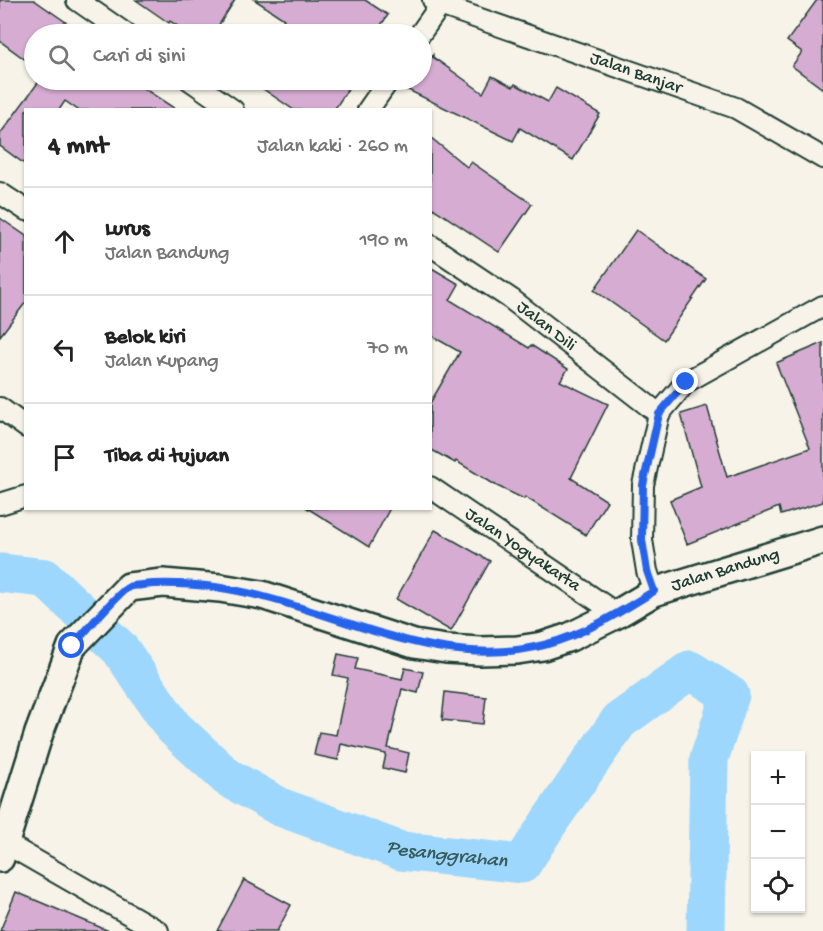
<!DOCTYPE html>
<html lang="id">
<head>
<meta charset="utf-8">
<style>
  body { margin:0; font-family:"Gochi Hand",sans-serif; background:#f6f6f6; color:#222 }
  .controls { position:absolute; right:18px; bottom:18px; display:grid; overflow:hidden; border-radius:0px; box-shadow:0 2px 4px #0004 }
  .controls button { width:54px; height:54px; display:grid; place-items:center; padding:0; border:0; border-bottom:2px solid #e0e0e0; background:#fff; color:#222; font:30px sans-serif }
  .stop { position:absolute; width:18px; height:18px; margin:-14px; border:4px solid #2563eb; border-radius:50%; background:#fff }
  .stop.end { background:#2563eb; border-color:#fff; box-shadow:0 2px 6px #0008 }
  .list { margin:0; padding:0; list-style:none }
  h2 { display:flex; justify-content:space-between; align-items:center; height:78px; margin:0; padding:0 24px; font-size:26px }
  h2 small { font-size:20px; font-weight:400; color:#767676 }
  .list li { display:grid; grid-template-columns:39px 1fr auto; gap:18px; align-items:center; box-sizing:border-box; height:108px; padding:0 24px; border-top:2px solid #e0e0e0 }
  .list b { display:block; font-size:22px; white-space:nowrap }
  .list p { margin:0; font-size:20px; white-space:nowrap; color:#767676 }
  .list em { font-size:20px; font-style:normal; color:#767676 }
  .icon { flex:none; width:33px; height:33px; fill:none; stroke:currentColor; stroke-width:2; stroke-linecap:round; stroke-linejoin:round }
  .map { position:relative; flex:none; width:823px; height:931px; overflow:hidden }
  .search { position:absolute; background:#fff; box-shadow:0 2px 4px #0004; left:24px; top:24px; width:408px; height:66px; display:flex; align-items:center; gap:15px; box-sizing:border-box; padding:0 21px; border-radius:33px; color:#767676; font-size:22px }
  .panel { position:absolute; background:#fff; box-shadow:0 2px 4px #0004; left:24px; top:108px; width:408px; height:402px; border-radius:0px }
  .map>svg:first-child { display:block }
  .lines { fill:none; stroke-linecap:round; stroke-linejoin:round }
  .river { stroke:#9dd7fd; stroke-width:39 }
  .building { fill:#d6acd2; stroke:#1f3d34; stroke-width:1.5 }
  .street-casing { stroke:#1f3d34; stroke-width:24 }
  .secondary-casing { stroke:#1f3d34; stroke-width:32 }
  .street { stroke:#f7f3e8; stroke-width:20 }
  .secondary { stroke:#f7f3e8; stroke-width:27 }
  .route { stroke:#2563eb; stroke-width:8 }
  .labels { text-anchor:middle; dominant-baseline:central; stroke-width:5; stroke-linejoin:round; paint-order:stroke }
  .street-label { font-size:18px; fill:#1f3d34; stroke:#f7f3e8 }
  .water-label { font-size:20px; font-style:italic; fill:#385c5c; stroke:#f7f3e8 }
</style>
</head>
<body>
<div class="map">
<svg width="823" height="931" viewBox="0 0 823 931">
  <rect width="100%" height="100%" fill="#f7f3e8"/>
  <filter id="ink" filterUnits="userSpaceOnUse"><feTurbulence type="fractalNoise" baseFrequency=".0167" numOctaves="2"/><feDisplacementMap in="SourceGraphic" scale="12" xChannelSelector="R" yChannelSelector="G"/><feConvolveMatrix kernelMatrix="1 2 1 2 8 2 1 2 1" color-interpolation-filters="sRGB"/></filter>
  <g filter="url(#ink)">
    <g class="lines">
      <!-- river -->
      <path class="river" id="s1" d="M0,573L45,578L120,649L173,727L227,777L280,807L401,851L522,864L551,819L619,721L690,670L730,695L709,759L706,931"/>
    </g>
    <!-- building -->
    <g class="building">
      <path d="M0,0H34L83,34H34V66L0,41Z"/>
      <path d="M136,0H235L213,34H190L170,21L169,23Z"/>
      <path d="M255,0H365L388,15L375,34H275L284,19Z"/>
      <path d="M817,0H823V89L792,66L802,52L787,41Z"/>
      <path d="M433,55V57L483,93L492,76L513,87L515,84L548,102L556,88L600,114L573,160L520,128L513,141L408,90L415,80H422V71Z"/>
      <path d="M40,80H131L177,110H78L65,101L59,110H26V165L0,146V134Z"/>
      <path d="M250,80H354L334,110H294Z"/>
      <path d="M430,137L467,167L471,162L532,204L499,252L430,206Z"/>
      <path d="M0,218L26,236V302L0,336Z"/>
      <path d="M636,230L706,279L664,340L594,290Z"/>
      <path d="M430,267L459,284L450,300L529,348L531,345L568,369L560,381L608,404L571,478L607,501L586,535L525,497L524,499L497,486L456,461L455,463L430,449V403L460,352L430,335Z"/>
      <path d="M823,343V502L781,515L779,507L687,544L670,500L701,487L681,414L707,406L727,477L810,448L776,363Z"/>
      <path d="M307,508H390L369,547Z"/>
      <path d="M435,530L490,561L451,631L396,599Z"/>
      <path d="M338,654L358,658L355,669L402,679L405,668L423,672L418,693L402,689L388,748L409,753L405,773L383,768L386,754L341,744L338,760L314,755L319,732L336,735L348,678L333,675Z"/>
      <path d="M445,692L486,697L483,724L442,720Z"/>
      <path d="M244,880L291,905L277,931H217Z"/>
      <path d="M16,892L109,931H0Z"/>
    </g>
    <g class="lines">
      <defs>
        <g id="street">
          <path d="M77,0L126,34"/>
          <path id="s2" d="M433,0L440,5L736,108L823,158"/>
          <path d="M420,34L444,0"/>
          <path d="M190,80L233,110"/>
          <path d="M368,110L389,80"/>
          <path d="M0,193L26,210"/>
          <path id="s3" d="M430,245L511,299L659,414"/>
          <path d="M0,408L26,427"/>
          <path id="s4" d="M430,487L617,614"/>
          <path d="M0,504L26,496"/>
          <path d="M654,592L647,571L642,540L643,485L659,414L686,382L823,306"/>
          <path d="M5,843L158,931"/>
        </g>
        <g id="secondary">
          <path id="s5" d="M0,858L39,733L72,646L129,587L163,583L220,588L262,595L414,644L446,649L480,651L517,650L543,646L570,637L617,614L654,592L823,540"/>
        </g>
      </defs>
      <!-- street casing -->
      <use href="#street" class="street-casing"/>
      <!-- secondary casing -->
      <use href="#secondary" class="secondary-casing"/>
      <!-- street -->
      <use href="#street" class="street"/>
      <!-- secondary -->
      <use href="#secondary" class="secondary"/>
    </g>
  </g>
  <g class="lines" filter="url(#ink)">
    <!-- route -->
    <path class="route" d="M72,646C82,636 120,590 129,587C132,585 138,586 142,585C167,582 190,584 215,587C325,602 430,674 544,645C583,635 619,613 654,591L647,571L642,540L643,485L659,414L686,382"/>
  </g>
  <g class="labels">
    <!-- street labels -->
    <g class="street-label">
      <text stroke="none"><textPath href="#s2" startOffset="216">Jalan Banjar</textPath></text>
      <text stroke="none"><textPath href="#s3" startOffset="142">Jalan Dili</textPath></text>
      <text stroke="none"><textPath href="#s4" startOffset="112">Jalan Yogyakarta</textPath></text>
      <text stroke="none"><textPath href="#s5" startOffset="928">Jalan Bandung</textPath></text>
    </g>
    <!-- water labels -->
    <g class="water-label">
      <text stroke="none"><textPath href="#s1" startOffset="552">Pesanggrahan</textPath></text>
    </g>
  </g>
</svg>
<div class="controls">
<button>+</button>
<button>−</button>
<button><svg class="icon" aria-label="locate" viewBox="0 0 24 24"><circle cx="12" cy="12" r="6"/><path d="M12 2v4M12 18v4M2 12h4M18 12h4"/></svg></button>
</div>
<div class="stop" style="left:72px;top:646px"></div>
<div class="stop end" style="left:686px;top:382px"></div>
<div class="search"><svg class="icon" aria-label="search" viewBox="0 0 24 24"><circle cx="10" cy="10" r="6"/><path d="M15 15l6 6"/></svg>Cari di sini</div>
<section class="panel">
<h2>4 mnt<small>Jalan kaki · 260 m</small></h2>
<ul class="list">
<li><svg class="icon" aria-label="ahead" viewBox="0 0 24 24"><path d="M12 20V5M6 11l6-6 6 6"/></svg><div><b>Lurus</b><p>Jalan Bandung</p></div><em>190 m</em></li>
<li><svg class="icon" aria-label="left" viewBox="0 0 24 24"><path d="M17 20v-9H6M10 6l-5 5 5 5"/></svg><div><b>Belok kiri</b><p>Jalan Kupang</p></div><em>70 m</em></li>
<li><svg class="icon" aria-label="arrive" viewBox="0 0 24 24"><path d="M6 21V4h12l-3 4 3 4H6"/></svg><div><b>Tiba di tujuan</b></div></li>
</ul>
</section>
</div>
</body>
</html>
